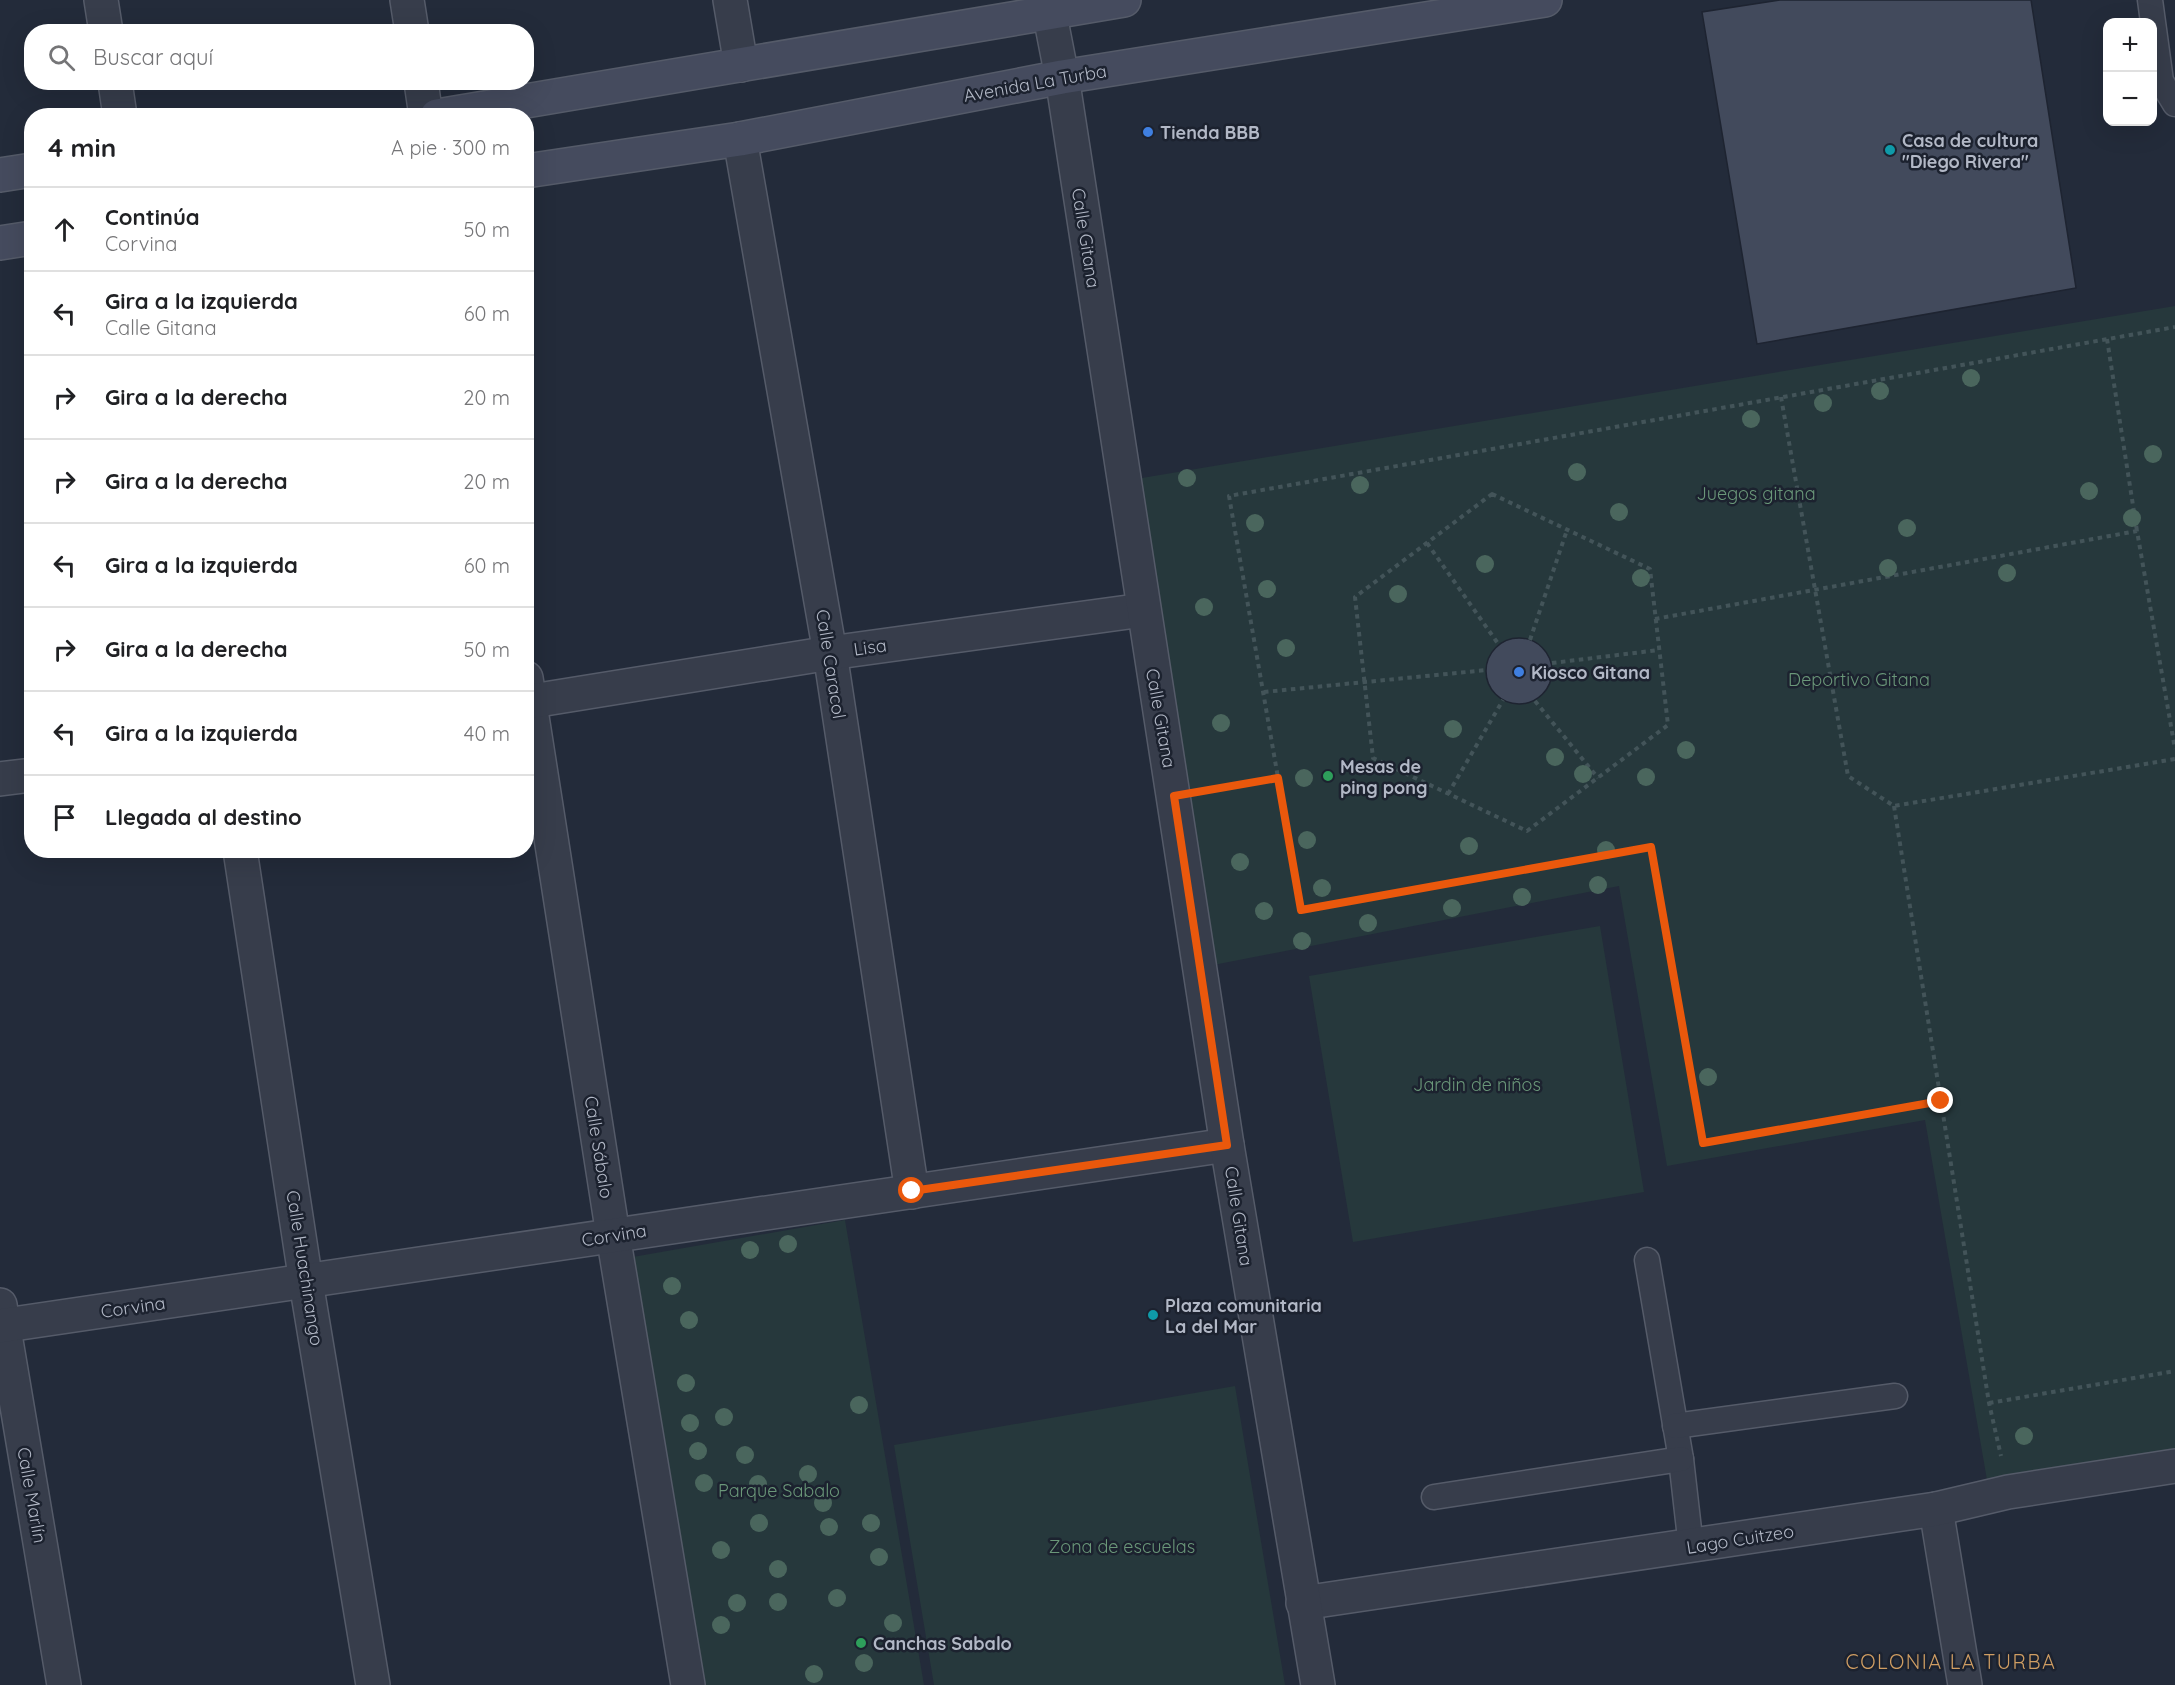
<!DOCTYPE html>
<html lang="es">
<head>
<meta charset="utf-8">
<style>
  body { margin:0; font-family:Quicksand,sans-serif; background:#f2f2f2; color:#202124 }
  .controls { position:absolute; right:18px; top:18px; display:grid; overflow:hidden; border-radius:12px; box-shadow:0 6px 24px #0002 }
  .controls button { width:54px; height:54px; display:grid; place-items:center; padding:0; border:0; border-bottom:2px solid #e0e0e0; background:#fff; color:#202124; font:30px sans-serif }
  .stop { position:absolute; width:18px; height:18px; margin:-14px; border:4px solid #ea580c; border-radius:50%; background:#fff }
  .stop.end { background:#ea580c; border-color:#fff; box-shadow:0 2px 6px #0008 }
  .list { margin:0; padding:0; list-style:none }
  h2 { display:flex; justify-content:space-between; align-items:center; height:78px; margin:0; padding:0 24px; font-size:26px }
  h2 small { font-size:20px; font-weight:400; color:#757577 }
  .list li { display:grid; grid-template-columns:39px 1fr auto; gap:18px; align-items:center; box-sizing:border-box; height:84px; padding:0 24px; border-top:2px solid #e0e0e0 }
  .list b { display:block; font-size:22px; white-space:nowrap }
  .list p { margin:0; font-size:20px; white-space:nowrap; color:#757577 }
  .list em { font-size:20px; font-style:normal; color:#757577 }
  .icon { flex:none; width:33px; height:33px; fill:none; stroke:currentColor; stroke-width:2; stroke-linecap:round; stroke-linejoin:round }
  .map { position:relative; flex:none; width:2175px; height:1685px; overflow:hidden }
  .search { position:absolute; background:#fff; box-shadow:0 6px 24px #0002; left:24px; top:24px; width:510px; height:66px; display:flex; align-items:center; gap:15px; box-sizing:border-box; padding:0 21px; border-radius:24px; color:#757577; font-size:22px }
  .panel { position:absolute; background:#fff; box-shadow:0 6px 24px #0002; left:24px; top:108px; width:510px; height:750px; border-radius:24px }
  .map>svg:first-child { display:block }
  .green { fill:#26383c }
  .building { fill:#424a5c; stroke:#1e2431; stroke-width:1.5 }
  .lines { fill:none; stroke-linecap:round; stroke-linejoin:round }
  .service-casing { stroke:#555b69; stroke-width:27 }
  .minor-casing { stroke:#555b69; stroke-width:36 }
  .tertiary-casing { stroke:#555b69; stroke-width:36 }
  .secondary-casing { stroke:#555b69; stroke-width:36 }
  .path { stroke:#435459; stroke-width:4; stroke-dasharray:4.5 4.5; stroke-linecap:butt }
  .service { stroke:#373d4b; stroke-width:24 }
  .minor { stroke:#373d4b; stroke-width:33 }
  .tertiary { stroke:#373d4b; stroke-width:33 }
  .secondary { stroke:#454b5e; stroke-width:33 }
  .tree { fill:#4a665d }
  .route { stroke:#ea580c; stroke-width:8 }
  .shop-dot { fill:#3f7fe0; stroke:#1c222f; stroke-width:2 }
  .culture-dot { fill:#0f9aa8; stroke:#1c222f; stroke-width:2 }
  .leisure-dot { fill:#2e9e5b; stroke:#1c222f; stroke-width:2 }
  .labels { text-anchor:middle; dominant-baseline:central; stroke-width:5; stroke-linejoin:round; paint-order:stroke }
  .street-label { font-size:18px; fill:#b2b8c6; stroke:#1c222f }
  .poi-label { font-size:18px; font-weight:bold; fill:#b2b8c6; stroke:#1c222f; text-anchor:start }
  .park-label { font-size:18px; fill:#6a9779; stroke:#1c222f }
  .neighbourhood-label { font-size:20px; letter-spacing:1.5px; fill:#d09e63; stroke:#1c222f }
</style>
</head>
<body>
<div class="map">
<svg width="2175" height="1685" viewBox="0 0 2175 1685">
  <rect width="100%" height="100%" fill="#232b3a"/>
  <!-- green -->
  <g class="green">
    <path d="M2175,306V1474L1992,1509L1925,1120L1667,1166L1619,886L1203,967L1124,481Z"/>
    <path d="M1600,926L1644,1192L1353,1242L1309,976Z"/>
    <path d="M845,1220L924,1685H700L627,1258Z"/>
    <path d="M1235,1386L1285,1685H934L894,1445Z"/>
  </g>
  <!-- building -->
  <g class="building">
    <path d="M1780,0H2031L2076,288L1757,344L1702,12Z"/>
    <circle cx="1519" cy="671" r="33"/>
  </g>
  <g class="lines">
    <defs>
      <g id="service">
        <path d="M2150,0L2161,81L2175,104"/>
        <path d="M1647,1260L1681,1459L1691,1547"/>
        <path d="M1675,1426L1895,1396"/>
        <path d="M1434,1497L1681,1459"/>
      </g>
      <g id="minor">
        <path d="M101,0L106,32"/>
        <path d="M407,0L412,32"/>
        <path d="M730,0L741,65"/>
        <path d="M115,82L120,116"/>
        <path d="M421,82L426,116"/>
        <path d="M740,139L830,653L912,1192"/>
        <path d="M526,678L613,1235L688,1685"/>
        <path d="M526,702L830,653L1143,610"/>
        <path d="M0,779L32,775"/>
        <path d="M240,850L306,1282L373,1685"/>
        <path d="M0,1305L64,1685"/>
        <path d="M0,1326L1227,1145"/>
        <path d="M1936,1509L1965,1685"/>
        <path d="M1303,1603L1936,1509L2008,1492L2175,1466"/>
      </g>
      <path id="tertiary" d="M1047,0L1062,77L1227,1145L1318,1685"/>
      <g id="secondary">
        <path d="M437,116L1124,0"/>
        <path d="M526,171L740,139L1062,77L1545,0"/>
        <path d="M0,175L32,170"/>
        <path d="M0,243L32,238"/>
      </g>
    </defs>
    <!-- service casing -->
    <use href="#service" class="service-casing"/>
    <!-- minor casing -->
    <use href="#minor" class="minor-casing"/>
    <!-- tertiary casing -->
    <use href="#tertiary" class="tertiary-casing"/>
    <!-- secondary casing -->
    <use href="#secondary" class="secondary-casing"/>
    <!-- path -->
    <g class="path">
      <path d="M2107,339L2137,531"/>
      <path d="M1781,397L1848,776L1894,806L2175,759"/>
      <path d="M1492,494L1650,569L1668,725L1527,831L1373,758L1355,597Z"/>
      <path d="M1427,543L1499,645"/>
      <path d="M1655,619L2137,531L2175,749"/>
      <path d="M1530,640L1567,530"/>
      <path d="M1552,663L1659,650"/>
      <path d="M1264,692L1487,670"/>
      <path d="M1535,701L1598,778"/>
      <path d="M1208,790L1278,778"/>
      <path d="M1448,794L1503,700"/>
      <path d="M1894,806L1989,1403L2001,1456"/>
      <path d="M1941,1101L1703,1143L1651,847L1301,910L1229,496L2175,327"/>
      <path d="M1989,1403L2175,1371"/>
    </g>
    <!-- service -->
    <use href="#service" class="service"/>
    <!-- minor -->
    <use href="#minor" class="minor"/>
    <!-- tertiary -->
    <use href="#tertiary" class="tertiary"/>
    <!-- secondary -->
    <use href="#secondary" class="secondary"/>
  </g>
  <!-- trees -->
  <g class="tree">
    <circle cx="1971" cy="378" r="9"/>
    <circle cx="1880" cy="391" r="9"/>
    <circle cx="1823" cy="403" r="9"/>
    <circle cx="1751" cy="419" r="9"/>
    <circle cx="2153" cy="454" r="9"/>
    <circle cx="1577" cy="472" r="9"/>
    <circle cx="1187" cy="478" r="9"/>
    <circle cx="1360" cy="485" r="9"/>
    <circle cx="2089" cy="491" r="9"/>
    <circle cx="1619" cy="512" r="9"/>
    <circle cx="2132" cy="518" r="9"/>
    <circle cx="1255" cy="523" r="9"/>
    <circle cx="1907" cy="528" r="9"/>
    <circle cx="1485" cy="564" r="9"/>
    <circle cx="1888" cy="568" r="9"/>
    <circle cx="2007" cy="573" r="9"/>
    <circle cx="1641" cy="578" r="9"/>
    <circle cx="1267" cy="589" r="9"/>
    <circle cx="1398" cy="594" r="9"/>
    <circle cx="1204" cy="607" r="9"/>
    <circle cx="1286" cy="648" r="9"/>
    <circle cx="1221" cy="723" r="9"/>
    <circle cx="1453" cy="729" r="9"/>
    <circle cx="1686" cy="750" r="9"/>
    <circle cx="1555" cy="757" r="9"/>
    <circle cx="1583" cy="774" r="9"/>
    <circle cx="1646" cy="777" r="9"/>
    <circle cx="1304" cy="778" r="9"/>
    <circle cx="1307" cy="840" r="9"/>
    <circle cx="1469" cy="846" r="9"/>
    <circle cx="1606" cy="850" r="9"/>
    <circle cx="1240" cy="862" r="9"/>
    <circle cx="1598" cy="885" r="9"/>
    <circle cx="1322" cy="888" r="9"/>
    <circle cx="1522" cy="897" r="9"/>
    <circle cx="1452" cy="908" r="9"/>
    <circle cx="1264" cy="911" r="9"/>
    <circle cx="1368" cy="923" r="9"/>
    <circle cx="1302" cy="941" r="9"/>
    <circle cx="1708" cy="1077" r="9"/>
    <circle cx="788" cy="1244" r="9"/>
    <circle cx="750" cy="1250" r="9"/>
    <circle cx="672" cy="1286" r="9"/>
    <circle cx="689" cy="1320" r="9"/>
    <circle cx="686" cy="1383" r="9"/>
    <circle cx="859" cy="1405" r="9"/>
    <circle cx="724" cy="1417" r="9"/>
    <circle cx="690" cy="1423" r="9"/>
    <circle cx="2024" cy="1436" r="9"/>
    <circle cx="698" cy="1451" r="9"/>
    <circle cx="745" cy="1455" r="9"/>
    <circle cx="808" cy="1474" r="9"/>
    <circle cx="704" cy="1483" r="9"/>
    <circle cx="758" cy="1484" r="9"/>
    <circle cx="823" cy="1503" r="9"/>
    <circle cx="759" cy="1523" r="9"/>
    <circle cx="871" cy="1523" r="9"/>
    <circle cx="829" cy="1527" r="9"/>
    <circle cx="721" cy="1550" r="9"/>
    <circle cx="879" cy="1557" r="9"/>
    <circle cx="778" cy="1569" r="9"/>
    <circle cx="837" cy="1598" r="9"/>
    <circle cx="778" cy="1602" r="9"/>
    <circle cx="737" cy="1603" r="9"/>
    <circle cx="893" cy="1623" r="9"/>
    <circle cx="721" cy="1625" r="9"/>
    <circle cx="864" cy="1663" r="9"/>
    <circle cx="814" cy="1674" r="9"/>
  </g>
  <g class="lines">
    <!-- route -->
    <path class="route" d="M912,1191L1227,1145L1174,796L1278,778L1301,910L1651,847L1703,1143L1941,1101"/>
  </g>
  <!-- markers -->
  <g class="shop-dot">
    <circle cx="1148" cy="132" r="6"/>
    <circle cx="1519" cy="672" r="6"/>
  </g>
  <g class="culture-dot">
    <circle cx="1890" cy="150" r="6"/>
    <circle cx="1153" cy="1315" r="6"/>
  </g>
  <g class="leisure-dot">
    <circle cx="1328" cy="776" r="6"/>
    <circle cx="861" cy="1643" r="6"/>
  </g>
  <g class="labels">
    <!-- street labels -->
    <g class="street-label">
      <text transform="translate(1035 83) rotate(-10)">Avenida La Turba</text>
      <text transform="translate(1086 238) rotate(81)">Calle Gitana</text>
      <text transform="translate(870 647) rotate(-8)">Lisa</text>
      <text transform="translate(831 664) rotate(81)">Calle Caracol</text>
      <text transform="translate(1161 718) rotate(80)">Calle Gitana</text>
      <text transform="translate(599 1147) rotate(81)">Calle Sábalo</text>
      <text transform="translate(1239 1216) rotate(81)">Calle Gitana</text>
      <text transform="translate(614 1235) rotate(-9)">Corvina</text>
      <text transform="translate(305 1268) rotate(81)">Calle Huachinango</text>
      <text transform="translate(133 1307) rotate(-8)">Corvina</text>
      <text transform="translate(32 1495) rotate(80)">Calle Marlín</text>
      <text transform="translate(1740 1539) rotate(-9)">Lago Cuitzeo</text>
    </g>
    <!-- poi labels -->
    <g class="poi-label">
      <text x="1160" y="132">Tienda BBB</text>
      <text x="1902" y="140">Casa de cultura<tspan x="1902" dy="21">"Diego Rivera"</tspan></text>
      <text x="1531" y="672">Kiosco Gitana</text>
      <text x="1340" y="766">Mesas de<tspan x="1340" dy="21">ping pong</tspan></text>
      <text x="1165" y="1305">Plaza comunitaria<tspan x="1165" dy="21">La del Mar</tspan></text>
      <text x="873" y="1643">Canchas Sabalo</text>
    </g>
    <!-- park labels -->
    <g class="park-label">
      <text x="1756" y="493">Juegos gitana</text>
      <text x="1859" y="679">Deportivo Gitana</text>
      <text x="1477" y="1084">Jardin de niños</text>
      <text x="779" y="1490">Parque Sabalo</text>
      <text x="1122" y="1546">Zona de escuelas</text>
    </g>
    <!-- neighbourhood labels -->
    <g class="neighbourhood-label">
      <text x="1951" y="1661">COLONIA LA TURBA</text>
    </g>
  </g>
</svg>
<div class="controls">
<button>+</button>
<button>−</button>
</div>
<div class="stop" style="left:912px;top:1191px"></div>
<div class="stop end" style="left:1941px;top:1101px"></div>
<div class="search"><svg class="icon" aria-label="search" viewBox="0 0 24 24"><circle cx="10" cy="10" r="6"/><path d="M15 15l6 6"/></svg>Buscar aquí</div>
<section class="panel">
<h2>4 min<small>A pie · 300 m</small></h2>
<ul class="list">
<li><svg class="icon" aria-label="ahead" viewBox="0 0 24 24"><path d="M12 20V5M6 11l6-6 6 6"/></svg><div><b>Continúa</b><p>Corvina</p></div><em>50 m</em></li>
<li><svg class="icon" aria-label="left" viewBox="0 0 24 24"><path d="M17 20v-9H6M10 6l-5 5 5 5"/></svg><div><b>Gira a la izquierda</b><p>Calle Gitana</p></div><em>60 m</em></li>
<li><svg class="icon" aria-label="right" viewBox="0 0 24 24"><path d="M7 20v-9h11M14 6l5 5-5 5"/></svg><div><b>Gira a la derecha</b></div><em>20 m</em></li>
<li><svg class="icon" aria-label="right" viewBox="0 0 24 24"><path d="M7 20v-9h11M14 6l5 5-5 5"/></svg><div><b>Gira a la derecha</b></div><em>20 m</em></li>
<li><svg class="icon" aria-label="left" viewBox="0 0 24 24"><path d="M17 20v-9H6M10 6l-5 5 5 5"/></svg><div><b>Gira a la izquierda</b></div><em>60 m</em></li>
<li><svg class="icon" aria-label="right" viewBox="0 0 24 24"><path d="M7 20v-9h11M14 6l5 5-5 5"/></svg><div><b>Gira a la derecha</b></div><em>50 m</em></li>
<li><svg class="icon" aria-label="left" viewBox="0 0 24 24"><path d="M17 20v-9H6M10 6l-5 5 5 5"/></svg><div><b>Gira a la izquierda</b></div><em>40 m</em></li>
<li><svg class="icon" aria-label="arrive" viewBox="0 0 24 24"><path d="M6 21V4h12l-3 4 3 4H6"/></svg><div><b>Llegada al destino</b></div></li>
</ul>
</section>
</div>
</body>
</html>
